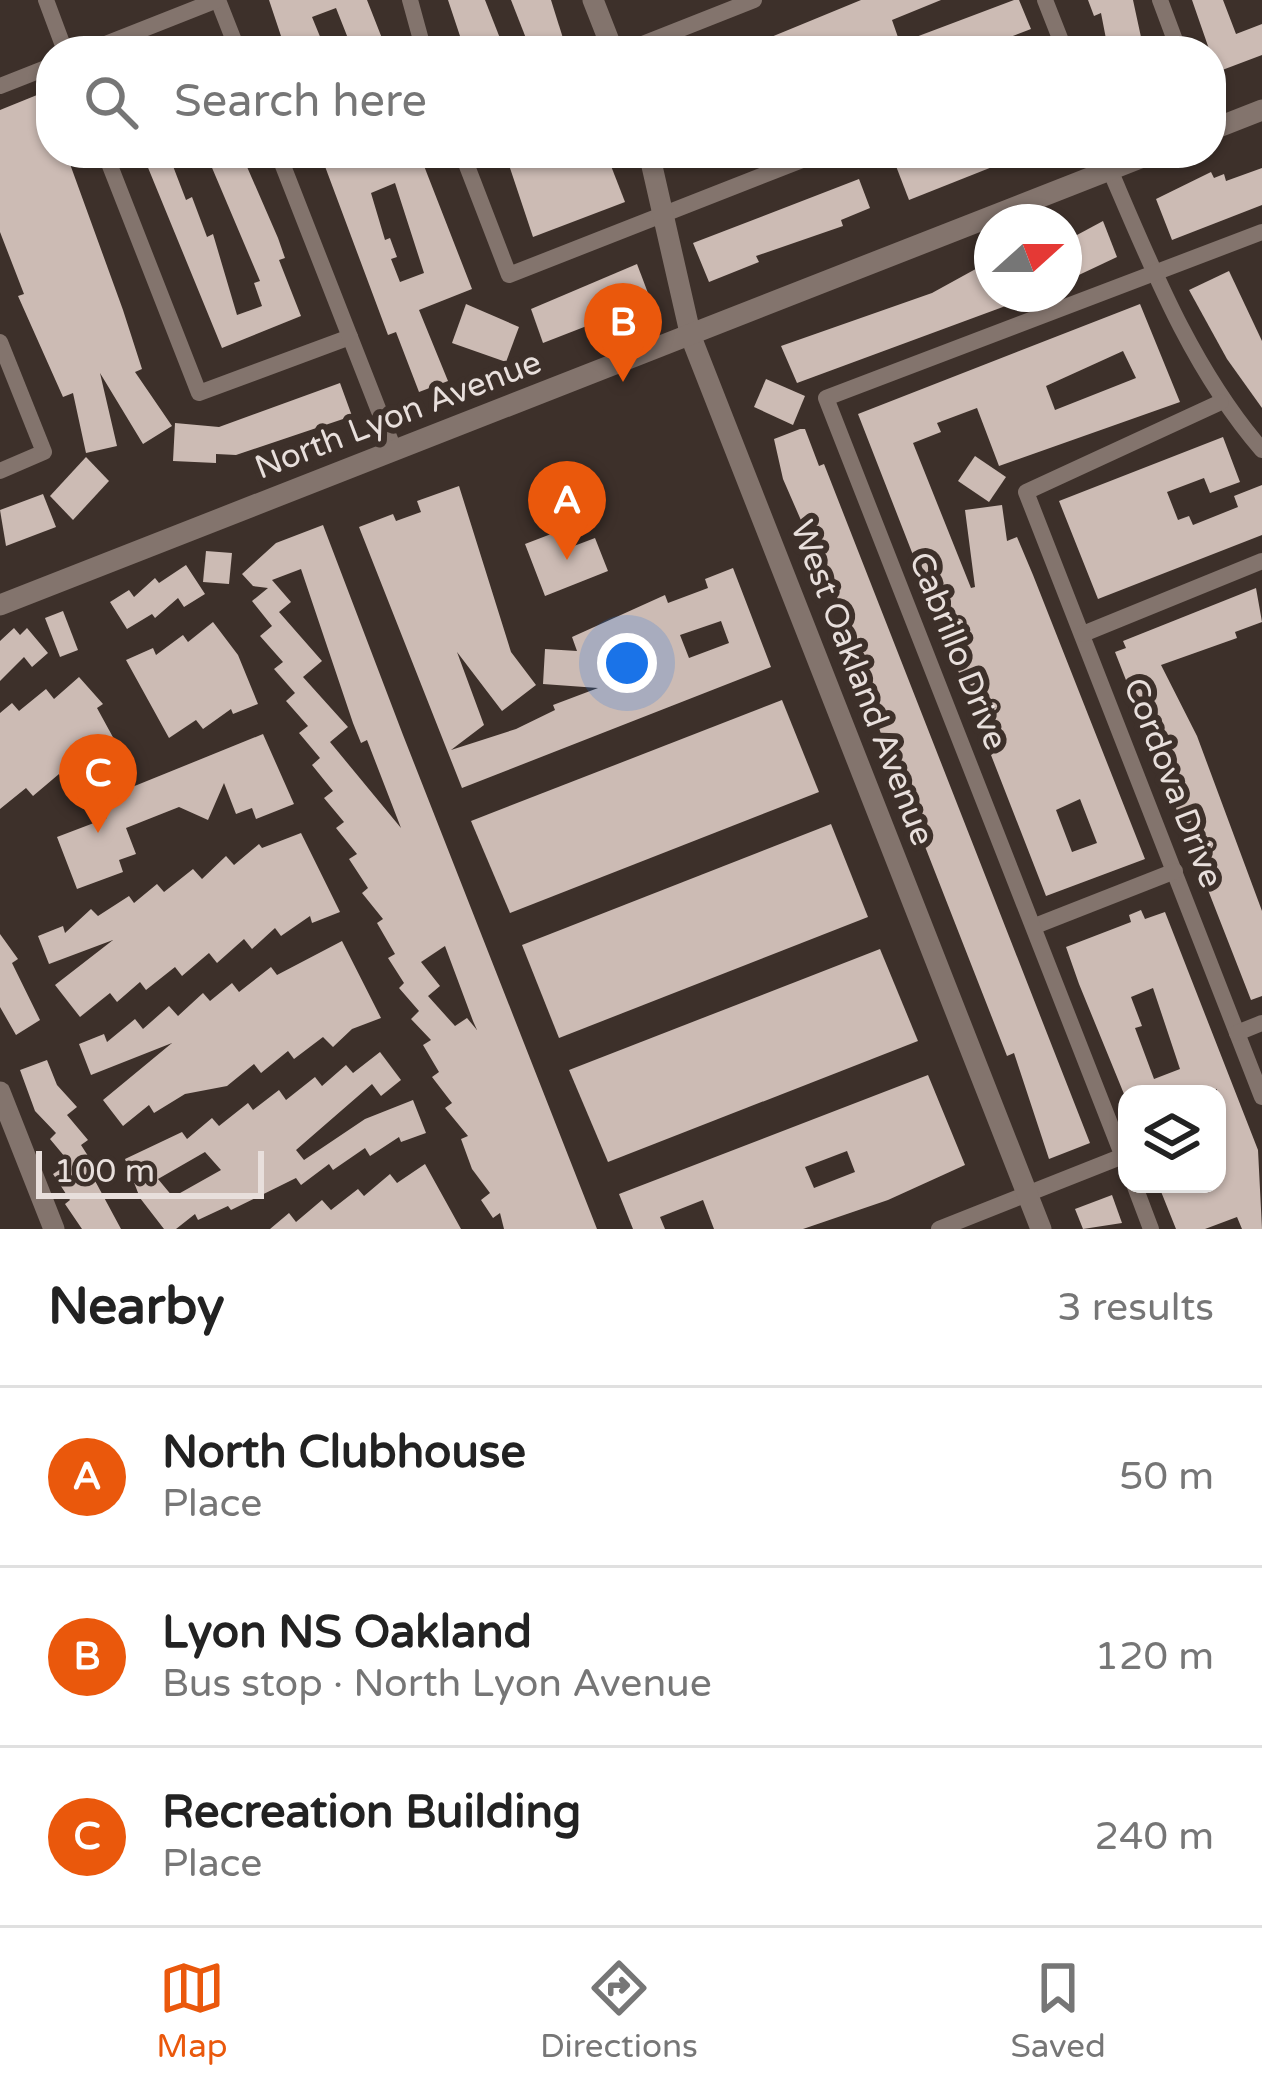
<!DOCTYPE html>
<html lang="en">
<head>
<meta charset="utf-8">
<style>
  body { margin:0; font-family:"Varela Round",sans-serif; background:#f6f6f6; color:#222 }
  .controls { position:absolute; right:36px; bottom:36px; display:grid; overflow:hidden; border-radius:24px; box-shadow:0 3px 9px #0004 }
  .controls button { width:108px; height:108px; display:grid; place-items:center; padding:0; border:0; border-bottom:3px solid #e0e0e0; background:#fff; color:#222; font:60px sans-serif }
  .compass { position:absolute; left:974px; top:204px; width:108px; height:108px; border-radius:50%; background:#fff; box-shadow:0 3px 9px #0004; rotate:69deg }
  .scale { position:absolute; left:36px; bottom:30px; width:228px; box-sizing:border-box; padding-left:12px; border:6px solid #e8dfdc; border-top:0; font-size:33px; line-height:42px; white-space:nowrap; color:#e8dfdc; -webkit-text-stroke:9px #3d302a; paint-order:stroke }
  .you { position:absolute; left:627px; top:663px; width:42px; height:42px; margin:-30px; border:9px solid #fff; border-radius:50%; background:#1a73e8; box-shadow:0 0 0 18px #1a73e833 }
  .badge { display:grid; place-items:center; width:78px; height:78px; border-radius:50%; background:#ea580c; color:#fff; font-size:39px; font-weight:700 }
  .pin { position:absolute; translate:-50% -99px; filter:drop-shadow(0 3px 6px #0008) }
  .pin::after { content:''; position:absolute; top:63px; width:42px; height:36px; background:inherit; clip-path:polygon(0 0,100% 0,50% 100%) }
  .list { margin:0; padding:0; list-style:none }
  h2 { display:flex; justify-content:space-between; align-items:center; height:156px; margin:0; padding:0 48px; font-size:51px }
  h2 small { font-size:39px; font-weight:400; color:#767676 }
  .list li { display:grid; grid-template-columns:78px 1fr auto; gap:36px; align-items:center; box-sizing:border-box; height:180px; padding:0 48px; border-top:3px solid #e0e0e0 }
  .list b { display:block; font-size:45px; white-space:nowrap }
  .list p { margin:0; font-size:39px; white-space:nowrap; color:#767676 }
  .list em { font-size:39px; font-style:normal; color:#767676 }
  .icon { flex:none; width:66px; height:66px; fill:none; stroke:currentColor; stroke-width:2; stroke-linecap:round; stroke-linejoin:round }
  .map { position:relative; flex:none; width:1262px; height:1229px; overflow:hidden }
  .search { position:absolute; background:#fff; box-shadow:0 3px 9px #0004; left:36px; right:36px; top:36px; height:132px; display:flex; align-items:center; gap:30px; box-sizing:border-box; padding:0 42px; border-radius:48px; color:#767676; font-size:45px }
  .sheet { height:696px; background:#fff }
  nav { display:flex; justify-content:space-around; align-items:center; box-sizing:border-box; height:168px; border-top:3px solid #e0e0e0; background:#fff; font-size:33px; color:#767676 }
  nav a { display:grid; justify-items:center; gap:6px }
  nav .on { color:#ea580c }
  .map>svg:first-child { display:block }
  .building { fill:#ccbbb4; fill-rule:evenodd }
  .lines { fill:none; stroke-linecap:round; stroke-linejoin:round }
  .minor { stroke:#83746d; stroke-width:16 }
  .tertiary { stroke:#83746d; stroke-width:21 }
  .labels { text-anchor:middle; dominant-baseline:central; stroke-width:12; stroke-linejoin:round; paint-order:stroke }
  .street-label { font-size:33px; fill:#e8dfdc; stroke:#3d302a }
</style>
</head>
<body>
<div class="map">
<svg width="1262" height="1229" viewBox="0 0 1262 1229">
  <rect width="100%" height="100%" fill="#3d302a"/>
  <!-- building -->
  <g class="building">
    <path d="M269,0H367L387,51H353L336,8L312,17L321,39L286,51Z"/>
    <path d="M448,0H485L505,51H465Z"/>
    <path d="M511,0H551L567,51H531Z"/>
    <path d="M861,0H941L892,20L900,43L1014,0H1019L1031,29L974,51H847L844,44L826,51H737Z"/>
    <path d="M1088,0H1133L1144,51H1118L1117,43L1107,44L1101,13L1094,16Z"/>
    <path d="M1192,0H1223L1236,34L1262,24V55L1217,72Z"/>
    <path d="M37,95L51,133V153H66L123,310L142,369L135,372L172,426L143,444L100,373L117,446L86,453L73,393L63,397L18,296L24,294L0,232V110Z"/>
    <path d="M142,153H168L186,200L192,197L207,237L213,234L237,315L262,306L254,283L260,281L210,163L241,153L278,238L285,258L279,260L301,316L222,348Z"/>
    <path d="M320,153H419L472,289L419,310L448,381L419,392L396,332L388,335ZM395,183L424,273L400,282L391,259L397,257L390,238L385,240L371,193Z"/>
    <path d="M505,153H606L625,202L533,237Z"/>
    <path d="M930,153H1025V154L909,200L896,166Z"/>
    <path d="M1262,168V205L1172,240L1156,199L1211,172L1214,178L1224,174L1226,181Z"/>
    <path d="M859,179L870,208L841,220L843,226L756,256L759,262L709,282L693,243Z"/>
    <path d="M1103,221L1117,257L1064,282V242Z"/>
    <path d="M992,260V294H1007L1011,304L797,383L781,346L932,293Z"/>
    <path d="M637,264L651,301L543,343L531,309Z"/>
    <path d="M1229,271L1262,341V408L1227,359L1189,290Z"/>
    <path d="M466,304L519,327L506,362L452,343Z"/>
    <path d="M1140,304L1180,402L999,466L977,408L937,423L941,432L913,443L971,588L975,587L965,510L1002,505L1007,541L1017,537L1033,575L1145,859L1046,896L858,414ZM1123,351L1136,378L1055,410L1046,386ZM1080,799L1097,843L1072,852L1056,810Z"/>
    <path d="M766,379L805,396L793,425L754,407Z"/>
    <path d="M340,383L352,416L236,455L216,454V463L173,461L175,423L219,427Z"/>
    <path d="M800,429H805L819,466L824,464L1090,1143L1049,1159L1014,1053L1007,1056L881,734L831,578L827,580L783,479L774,439Z"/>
    <path d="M1223,437L1240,482L1210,493L1204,478L1167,492L1178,520L1189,516L1193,525L1238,507L1234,496L1262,485V535L1098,599L1059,501Z"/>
    <path d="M975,456L1006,477L989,502L958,481Z"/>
    <path d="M86,457L109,481L73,520L50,496Z"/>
    <path d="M459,486L511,652L536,685L502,711L457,652L484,725L451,750L516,729L555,710L553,705L598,688L543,684L545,649L577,651L572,637L665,595L668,603L708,588L705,579L733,568L771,667L462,788L359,527L393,514L396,521L421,512L417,501ZM721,621L729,643L689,658L680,635Z"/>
    <path d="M43,494L56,527L6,546L0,510Z"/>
    <path d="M323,525L403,735L597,1229H504L500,1213L493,1218L481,1200L490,1193L472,1169L461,1139L468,1136L445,1108L452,1103L432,1077L439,1072L423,1045L431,1040L411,1019L419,1011L399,988L404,983L388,958L395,954L377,923L383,919L362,893L368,888L349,859L357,854L336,828L344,822L324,798L333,791L312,765L320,758L299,733L308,726L286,701L295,693L274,669L283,662L260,636L272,626L252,601L268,588L253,586L242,574L276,543ZM301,569L353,723L361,743L367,740L401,828L330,742L348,727L303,677L322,661L279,612L291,602L272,580ZM445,946L473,1021L477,1030L467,1018L455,1026L428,996L440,986L421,962Z"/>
    <path d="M559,531L566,549L595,538L608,571L545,596L525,544Z"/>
    <path d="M206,551L232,553L229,584L203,582Z"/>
    <path d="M186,565L205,594L184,607L178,598L155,618L152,614L127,629L110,602L129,590L134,597L155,578L159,583Z"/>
    <path d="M1256,588L1262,622L1235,632L1237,638L1161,665L1197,736L1262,911V996L1251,1000L1115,652L1126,648L1123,641Z"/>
    <path d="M63,611L78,650L60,657L45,618Z"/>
    <path d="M213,622L238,655L258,704L233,714L231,709L203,729L196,720L169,738L126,660L153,648L156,655L183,635L188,642Z"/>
    <path d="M14,628L20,635L27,628L48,653L32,667L24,657L0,681V641Z"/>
    <path d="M79,677L103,704L97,708L120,750L65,782L59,774L33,796L26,788L0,809V713L12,703L19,711L46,689L54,699Z"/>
    <path d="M782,700L819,792L510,913L471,821Z"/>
    <path d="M263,734L294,804L256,819L252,808L236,814L224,783L208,820L179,807L126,828L136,854L119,860L123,872L77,889L57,837L107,818L100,800Z"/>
    <path d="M831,824L868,917L559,1038L522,945Z"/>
    <path d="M301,833L340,912L312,923L310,916L281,936L275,928L252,949L244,939L217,963L209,953L182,976L175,967L146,990L140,982L117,1002L110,993L80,1017L55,985L113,940L49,964L38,936L63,926L65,933L91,909L98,916L129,896L134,903L157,884L164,892L193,869L202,879L226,856L234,865L259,844L262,848Z"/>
    <path d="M1141,910L1145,919L1165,912L1258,1150L1262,1229H1242L1237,1217L1205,1229H1176L1158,1184H1217V1089L1203,1094H1124L1079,984L1066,947L1131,922L1129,915ZM1153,988L1180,1069L1154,1079L1135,1028L1142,1026L1131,997Z"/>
    <path d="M0,934L18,959L12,963L40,1020L16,1035L0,1007Z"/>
    <path d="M342,941L381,1018L352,1029L333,1047L323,1037L294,1059L288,1051L261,1073L254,1064L227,1086L185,1094L154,1113L149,1105L123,1126L103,1100L172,1043L91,1075L79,1044L104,1034L107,1042L135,1019L143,1029L169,1006L178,1016L203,993L210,1001L232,983L239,992L271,967L277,975Z"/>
    <path d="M880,949L918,1041L608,1162L569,1070Z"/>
    <path d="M380,1052L401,1080L381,1096L372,1084L296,1150L304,1160L365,1119L413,1100L426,1133L401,1142L399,1137L370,1156L365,1148L333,1170L329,1164L301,1185L296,1178L231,1210L228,1206L198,1220L195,1214L176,1229H164L140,1198L125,1159L182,1132L187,1139L212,1118L219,1126L248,1103L253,1110L279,1090L286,1100L315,1077L322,1086L346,1065L353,1073ZM205,1152L221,1170L173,1197L158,1179Z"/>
    <path d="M47,1060L57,1085L77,1107L67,1115L88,1140L81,1145L99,1173L93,1177L121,1229H82L65,1204L70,1200L53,1174L70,1163L50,1139L56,1133L35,1111L20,1070Z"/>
    <path d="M928,1075L965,1165L888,1200L803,1229H714L703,1200L660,1217L665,1229H633L619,1194ZM847,1151L855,1172L814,1188L805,1167Z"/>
    <path d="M425,1164L461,1229H270L289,1213L296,1222L322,1200L331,1210L358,1189L364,1196L390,1174L397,1183Z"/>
    <path d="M1112,1195L1122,1223L1083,1229L1075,1209Z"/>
  </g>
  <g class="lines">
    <!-- minor -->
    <g class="minor">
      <path d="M46,0L65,51"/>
      <path d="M218,0L238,51"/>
      <path d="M410,0L424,51"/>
      <path d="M1045,0L1065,51"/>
      <path d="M1160,0L1179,51"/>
      <path d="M88,51L217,0"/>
      <path d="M625,51L754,0"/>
      <path d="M0,86L51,66"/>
      <path d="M105,153L199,393L350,337"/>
      <path d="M278,153L395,452"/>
      <path d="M462,153L509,275L820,153"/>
      <path d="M1110,170C1152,268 1192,369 1262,450"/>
      <path d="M0,342L44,452L0,471"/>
      <path d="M1221,402L1026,492L1262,1097"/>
      <path d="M1083,634L1262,561"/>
      <path d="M1035,926L1175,871"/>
      <path d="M1237,1033L1262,1023"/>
      <path d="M1127,1167L826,398L1262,232"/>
      <path d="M1134,1184L1151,1229"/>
      <path d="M939,1229L1123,1156"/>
    </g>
    <!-- tertiary -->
    <g class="tertiary">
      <path d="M593,0L613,51"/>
      <path d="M1211,130L1262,110"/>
      <path d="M649,153L691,337L1041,1229"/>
      <path d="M0,605L1153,153"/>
      <path d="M0,1092L54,1229"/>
    </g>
  </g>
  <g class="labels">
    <!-- street labels -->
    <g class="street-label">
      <text transform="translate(398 415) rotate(-21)">North Lyon Avenue</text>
      <text transform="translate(958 651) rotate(68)">Cabrillo Drive</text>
      <text transform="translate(862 683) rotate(69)">West Oakland Avenue</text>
      <text transform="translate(1173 783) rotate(69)">Cordova Drive</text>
    </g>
  </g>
</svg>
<div class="controls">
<button><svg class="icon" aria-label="layers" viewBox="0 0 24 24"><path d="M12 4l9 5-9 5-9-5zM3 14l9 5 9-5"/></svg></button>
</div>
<svg class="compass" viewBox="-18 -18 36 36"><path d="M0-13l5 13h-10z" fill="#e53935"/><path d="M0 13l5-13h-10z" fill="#767676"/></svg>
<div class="scale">100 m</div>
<div class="you"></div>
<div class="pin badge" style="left:567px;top:560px">A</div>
<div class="pin badge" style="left:623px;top:382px">B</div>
<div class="pin badge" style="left:98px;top:833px">C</div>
<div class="search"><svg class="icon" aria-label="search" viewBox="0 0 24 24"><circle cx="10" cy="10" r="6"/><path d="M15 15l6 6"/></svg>Search here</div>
</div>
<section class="sheet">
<h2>Nearby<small>3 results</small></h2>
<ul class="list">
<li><span class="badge">A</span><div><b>North Clubhouse</b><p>Place</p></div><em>50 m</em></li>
<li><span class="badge">B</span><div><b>Lyon NS Oakland</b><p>Bus stop · North Lyon Avenue</p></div><em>120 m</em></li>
<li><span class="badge">C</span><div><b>Recreation Building</b><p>Place</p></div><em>240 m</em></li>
</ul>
</section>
<nav>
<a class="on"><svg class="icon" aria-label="map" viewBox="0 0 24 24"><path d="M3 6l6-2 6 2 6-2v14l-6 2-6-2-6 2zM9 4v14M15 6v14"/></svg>Map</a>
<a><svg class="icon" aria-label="directions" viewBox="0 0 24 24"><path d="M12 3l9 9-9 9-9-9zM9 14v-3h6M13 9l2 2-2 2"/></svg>Directions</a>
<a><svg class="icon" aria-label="saved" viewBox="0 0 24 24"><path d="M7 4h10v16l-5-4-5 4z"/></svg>Saved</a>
</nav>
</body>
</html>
